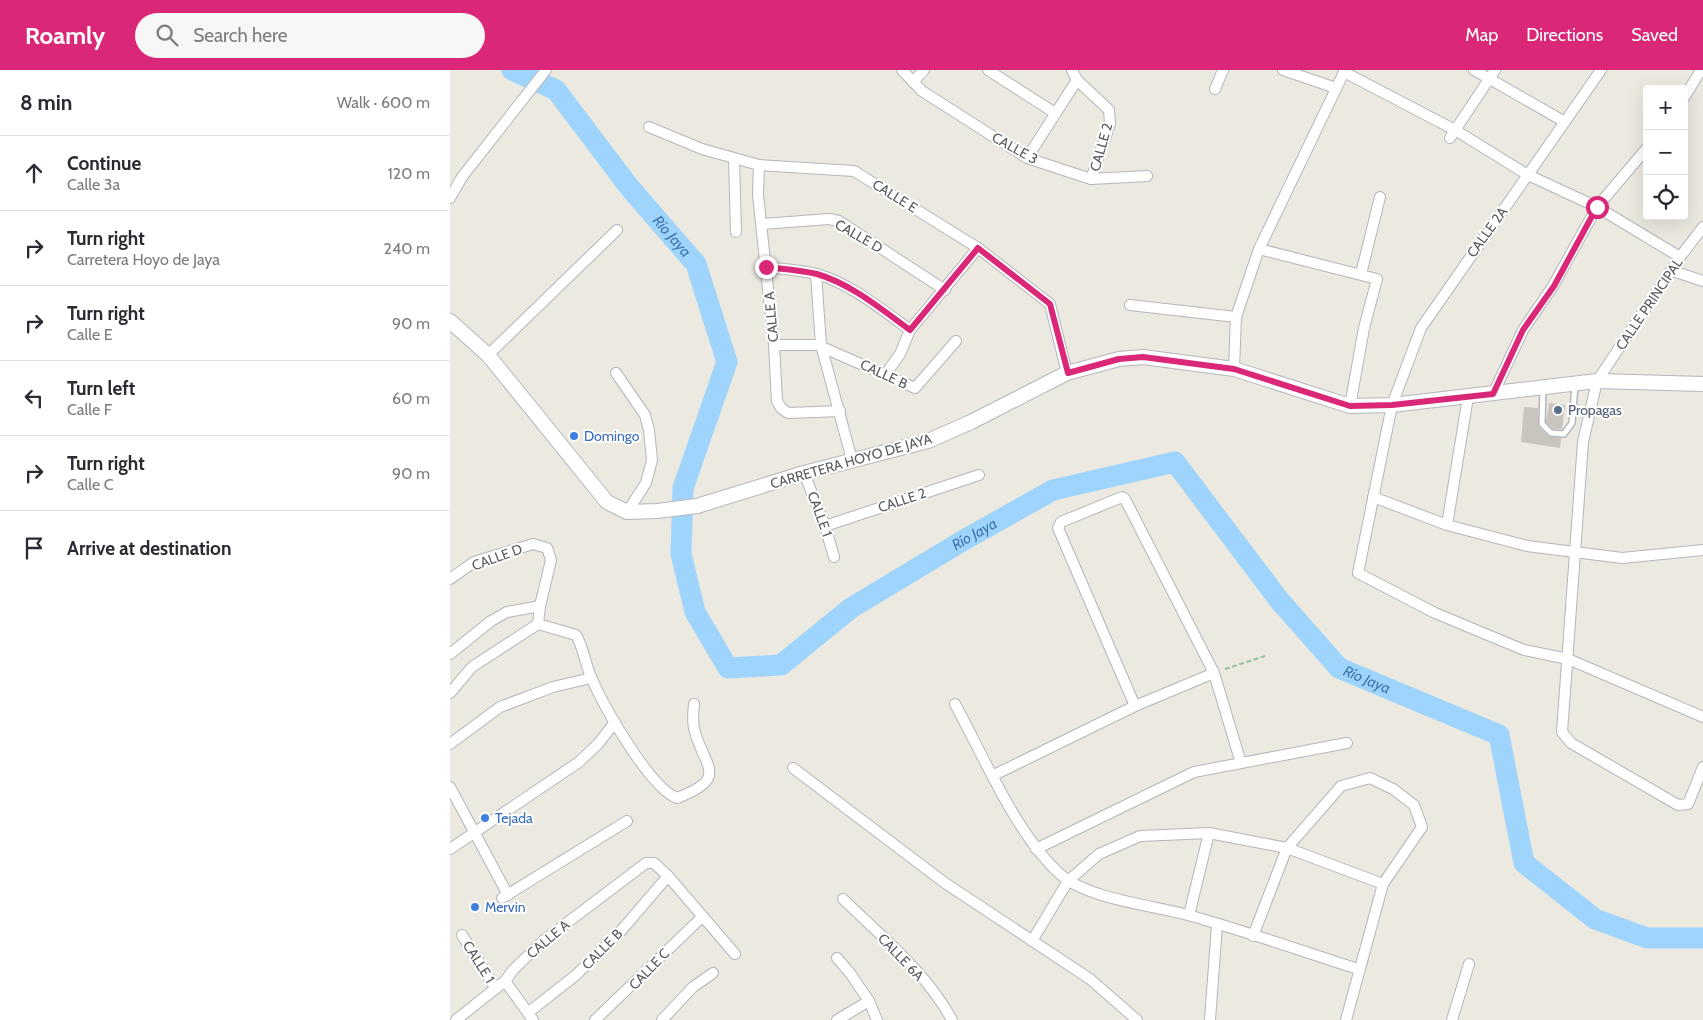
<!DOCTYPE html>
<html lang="en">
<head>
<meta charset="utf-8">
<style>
  body { margin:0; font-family:Cabin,sans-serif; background:#f7f7f7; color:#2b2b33 }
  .controls { position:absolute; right:15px; top:15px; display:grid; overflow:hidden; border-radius:5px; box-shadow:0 5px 20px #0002 }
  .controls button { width:45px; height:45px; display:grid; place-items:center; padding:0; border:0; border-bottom:1px solid #e1e1e2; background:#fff; color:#2b2b33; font:25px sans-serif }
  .stop { position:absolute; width:15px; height:15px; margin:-11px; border:4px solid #db2777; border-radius:50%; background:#fff }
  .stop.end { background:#db2777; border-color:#fff; box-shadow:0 1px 5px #0008 }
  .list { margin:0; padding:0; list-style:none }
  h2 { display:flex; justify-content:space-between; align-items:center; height:65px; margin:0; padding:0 20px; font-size:21px }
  h2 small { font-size:16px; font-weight:400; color:#7c7c81 }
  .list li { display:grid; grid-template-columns:32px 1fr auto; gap:15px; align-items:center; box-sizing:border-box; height:75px; padding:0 20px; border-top:1px solid #e1e1e2 }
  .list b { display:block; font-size:19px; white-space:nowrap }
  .list p { margin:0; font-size:16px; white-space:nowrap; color:#7c7c81 }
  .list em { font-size:16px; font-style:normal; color:#7c7c81 }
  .icon { flex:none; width:28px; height:28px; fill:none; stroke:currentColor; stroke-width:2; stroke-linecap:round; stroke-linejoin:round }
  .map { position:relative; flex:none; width:1253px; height:950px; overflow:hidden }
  header { display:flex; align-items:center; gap:30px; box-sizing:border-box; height:70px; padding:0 25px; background:#db2777; color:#fff }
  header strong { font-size:24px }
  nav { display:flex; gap:28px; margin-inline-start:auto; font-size:18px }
  .search { width:350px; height:45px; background:#f7f7f7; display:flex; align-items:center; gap:12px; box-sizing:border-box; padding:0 18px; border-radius:28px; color:#7c7c81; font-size:19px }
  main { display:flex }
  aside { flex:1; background:#fff }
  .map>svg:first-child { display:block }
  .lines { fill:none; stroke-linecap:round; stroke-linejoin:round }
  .river { stroke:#9fd5fc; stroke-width:21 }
  .building { fill:#c8c5bf }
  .lane-casing { stroke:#b3b6bb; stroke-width:8 }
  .street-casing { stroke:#b3b6bb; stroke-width:12 }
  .secondary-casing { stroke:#b4b7bd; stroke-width:16 }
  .path { stroke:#96c3a2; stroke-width:2; stroke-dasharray:5 2.5; stroke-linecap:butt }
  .lane { stroke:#fff; stroke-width:5 }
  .street { stroke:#fff; stroke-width:10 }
  .secondary { stroke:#fff; stroke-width:14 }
  .route { stroke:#db2777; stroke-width:6 }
  .service-dot { fill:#5c6f8a; stroke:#fff; stroke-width:2 }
  .shop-dot { fill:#3f7fe0; stroke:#fff; stroke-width:2 }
  .labels { text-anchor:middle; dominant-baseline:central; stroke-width:4; stroke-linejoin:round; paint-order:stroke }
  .street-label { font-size:14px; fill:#595c61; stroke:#fff }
  .service-label { font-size:14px; fill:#4e5e75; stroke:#fff; text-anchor:start }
  .shop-label { font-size:14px; fill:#366cbe; stroke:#fff; text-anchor:start }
  .water-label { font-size:15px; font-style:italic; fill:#3f75ad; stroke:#fff }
</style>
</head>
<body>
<header>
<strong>Roamly</strong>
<div class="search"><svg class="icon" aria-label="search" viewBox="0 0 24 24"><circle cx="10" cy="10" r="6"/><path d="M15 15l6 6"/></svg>Search here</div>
<nav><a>Map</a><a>Directions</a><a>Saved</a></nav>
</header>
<main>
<aside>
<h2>8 min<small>Walk · 600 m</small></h2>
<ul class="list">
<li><svg class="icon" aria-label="ahead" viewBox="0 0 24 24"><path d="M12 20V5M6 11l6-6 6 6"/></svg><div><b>Continue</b><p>Calle 3a</p></div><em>120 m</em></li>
<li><svg class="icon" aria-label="right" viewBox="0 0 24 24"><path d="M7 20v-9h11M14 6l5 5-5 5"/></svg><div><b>Turn right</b><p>Carretera Hoyo de Jaya</p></div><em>240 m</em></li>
<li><svg class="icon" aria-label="right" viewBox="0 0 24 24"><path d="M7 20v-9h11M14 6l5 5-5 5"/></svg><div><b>Turn right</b><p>Calle E</p></div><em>90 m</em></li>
<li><svg class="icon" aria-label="left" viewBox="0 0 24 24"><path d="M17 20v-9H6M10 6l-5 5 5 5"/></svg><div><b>Turn left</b><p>Calle F</p></div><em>60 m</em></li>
<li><svg class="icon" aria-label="right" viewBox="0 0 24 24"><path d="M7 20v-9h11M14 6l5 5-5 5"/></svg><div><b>Turn right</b><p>Calle C</p></div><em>90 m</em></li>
<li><svg class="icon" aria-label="arrive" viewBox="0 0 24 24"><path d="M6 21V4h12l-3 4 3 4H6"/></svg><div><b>Arrive at destination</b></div></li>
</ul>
</aside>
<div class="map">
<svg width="1253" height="950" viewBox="0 0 1253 950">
  <rect width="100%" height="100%" fill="#ebe9e0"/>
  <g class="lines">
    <!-- river -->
    <path class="river" id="s1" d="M62,0L106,20L180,118L246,194L277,292L233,418L231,484L245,542L278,598L331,595L401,538L514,470L603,420L725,392L829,530L889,598L1049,665L1074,793L1145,849L1197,868H1253"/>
  </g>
  <!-- building -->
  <g class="building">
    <path d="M1099,333L1115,335L1112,359H1103L1096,352Z"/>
    <path d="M1074,337L1088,338V356L1098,366L1111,368L1110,378L1071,372Z"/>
  </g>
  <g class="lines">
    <defs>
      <path id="lane" d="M1093,319L1092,354L1101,363L1114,364L1122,353L1125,315"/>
      <g id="street">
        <path d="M452,0L472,21L577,88L641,109L697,106"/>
        <path d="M538,0L605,43"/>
        <path d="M622,0L627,10L659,40L660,54L641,109"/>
        <path d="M833,0L886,18"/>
        <path d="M1024,0L1115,52"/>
        <path d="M1151,0L971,258L942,335L908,503L985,543L1074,580L1118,589L1253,647"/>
        <path d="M894,2L1005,60L1078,105L1147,137L1230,187"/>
        <path d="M463,12L474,0"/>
        <path d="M765,19L773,0"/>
        <path d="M1234,28L1251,0"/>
        <path d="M199,57L252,79L309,95L404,101L528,178L600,234L617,303"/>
        <path d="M1000,68L1045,0"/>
        <path d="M577,88L627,10"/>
        <path d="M284,89L286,162"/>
        <path d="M309,95L308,125L324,275L327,331L331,338L338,343L390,341"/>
        <path d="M0,128L12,107L96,0"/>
        <path d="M312,154L379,149L389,151L495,220"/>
        <path d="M1253,157L1230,187L1147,311L1133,372L1112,662L1121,673L1228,735L1238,734L1253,697"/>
        <path d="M809,179L927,209L914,258L900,336"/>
        <path d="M316,197C333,199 351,200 367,204C401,214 431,239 460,260"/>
        <path d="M1223,201L1253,211"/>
        <path d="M366,204L371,275L402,390"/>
        <path d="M911,204L930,127"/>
        <path d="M680,235L786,247"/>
        <path d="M324,275H371"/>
        <path d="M372,277L465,318L506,271"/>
        <path d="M38,285L167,160"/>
        <path d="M784,299L786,247L809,179L895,0"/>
        <path d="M166,303L195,345L199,360L202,390L196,413L177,442"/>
        <path d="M435,305L450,284L460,260L528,178"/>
        <path d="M1043,324L1073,260L1103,216L1147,137L1197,78"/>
        <path d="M354,403L375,456L384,487"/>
        <path d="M923,427L997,455L1077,476L1172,488L1253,480"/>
        <path d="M997,455L1018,327"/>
        <path d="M375,456L529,405"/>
        <path d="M0,509L24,492L83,474L97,478L101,490L90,536L88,554"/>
        <path d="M88,554L126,565C134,578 135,595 142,609C154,637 200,718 227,728C279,708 255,698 245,662C242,653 243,643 244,634"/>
        <path d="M0,584L41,551L57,542L90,536"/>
        <path d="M0,623L22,597L88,554"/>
        <path d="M505,634C533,685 567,766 610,804C637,829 702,835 738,845C795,861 852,881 908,899"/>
        <path d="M685,636L608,458L611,452L672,427L675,429L764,603L791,693"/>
        <path d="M0,674L50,637L103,617L141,608"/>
        <path d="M343,698L495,813L640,909L687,950"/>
        <path d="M544,705L685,636L764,603"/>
        <path d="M0,717L58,825"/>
        <path d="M0,779L129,692L148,674L165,652"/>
        <path d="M586,779L744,702L897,673"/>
        <path d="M52,828L177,751"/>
        <path d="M393,829C432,867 476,902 502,950"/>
        <path d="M739,845L759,763"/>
        <path d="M12,865L46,919"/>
        <path d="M803,866L837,778L891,716L920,708L943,719L964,735L972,757L933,814L896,950"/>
        <path d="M582,871L618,811L649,784L690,766L759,763L837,778L933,814"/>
        <path d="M387,888L400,903L419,931L387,950"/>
        <path d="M55,911L83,950"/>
        <path d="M419,931L427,950"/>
        <path d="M79,942L126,905L170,862L218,806"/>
        <path d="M6,950L55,911L63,900L93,871L196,793H204L218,806L285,884"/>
        <path d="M145,950L251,848"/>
        <path d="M212,950L243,917L263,903"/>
        <path d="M760,950L767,855"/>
        <path d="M1002,950L1019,894"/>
      </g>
      <path id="secondary" d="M0,251L38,285L157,432L177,442L207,441L247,436L354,403L478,371L521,352L617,303L669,289L693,287L784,299L900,336L942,335L1147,311L1253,314"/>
    </defs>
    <!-- lane casing -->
    <use href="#lane" class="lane-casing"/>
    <!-- street casing -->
    <use href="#street" class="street-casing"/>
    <!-- secondary casing -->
    <use href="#secondary" class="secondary-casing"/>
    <!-- path -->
    <path class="path" d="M775,599L815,586"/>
    <!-- lane -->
    <use href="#lane" class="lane"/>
    <!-- street -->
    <use href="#street" class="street"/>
    <!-- secondary -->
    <use href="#secondary" class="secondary"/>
  </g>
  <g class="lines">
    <!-- route -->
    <path class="route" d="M316,197C333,199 351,200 367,204C401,214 431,239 460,260L528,178L600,234L618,303L669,289L693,287L784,299L900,336L942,335L1043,324L1073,260L1104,216L1147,137"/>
  </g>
  <!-- markers -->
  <circle class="service-dot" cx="1108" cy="340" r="5"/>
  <g class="shop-dot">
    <circle cx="124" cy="366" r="5"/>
    <circle cx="35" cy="748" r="5"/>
    <circle cx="25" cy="837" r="5"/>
  </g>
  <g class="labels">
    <!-- street labels -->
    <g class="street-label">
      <text transform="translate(651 77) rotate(-74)">CALLE 2</text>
      <text transform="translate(565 78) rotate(29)">CALLE 3</text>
      <text transform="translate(445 126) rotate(32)">CALLE E</text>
      <text transform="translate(1037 162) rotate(-54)">CALLE 2A</text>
      <text transform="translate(409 166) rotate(30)">CALLE D</text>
      <text transform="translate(1199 234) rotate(-56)">CALLE PRINCIPAL</text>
      <text transform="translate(321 247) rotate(-95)">CALLE A</text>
      <text transform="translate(434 304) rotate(25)">CALLE B</text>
      <text transform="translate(401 391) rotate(-16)">CARRETERA HOYO DE JAYA</text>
      <text transform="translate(452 430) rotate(-18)">CALLE 2</text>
      <text transform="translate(370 444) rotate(70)">CALLE 1</text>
      <text transform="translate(47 487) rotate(-20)">CALLE D</text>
      <text transform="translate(98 869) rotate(-40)">CALLE A</text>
      <text transform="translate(152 879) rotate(-45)">CALLE B</text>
      <text transform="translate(451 887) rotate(46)">CALLE 6A</text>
      <text transform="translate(29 892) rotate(58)">CALLE 1</text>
      <text transform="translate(199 899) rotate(-46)">CALLE C</text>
    </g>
    <!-- service labels -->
    <g class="service-label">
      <text x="1118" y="340">Propagas</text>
    </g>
    <!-- shop labels -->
    <g class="shop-label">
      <text x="134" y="366">Domingo</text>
      <text x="45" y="748">Tejada</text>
      <text x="35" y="837">Mervin</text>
    </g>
    <!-- water labels -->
    <g class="water-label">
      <text stroke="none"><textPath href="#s1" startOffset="235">Río Jaya</textPath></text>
      <text stroke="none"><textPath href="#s1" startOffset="986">Río Jaya</textPath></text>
      <text stroke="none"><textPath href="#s1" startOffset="1495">Río Jaya</textPath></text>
    </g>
  </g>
</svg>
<div class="controls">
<button>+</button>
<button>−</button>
<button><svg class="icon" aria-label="locate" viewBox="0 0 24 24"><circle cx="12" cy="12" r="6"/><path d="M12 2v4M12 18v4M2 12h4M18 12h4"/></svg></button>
</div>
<div class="stop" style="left:1147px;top:137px"></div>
<div class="stop end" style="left:316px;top:197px"></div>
</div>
</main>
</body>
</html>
